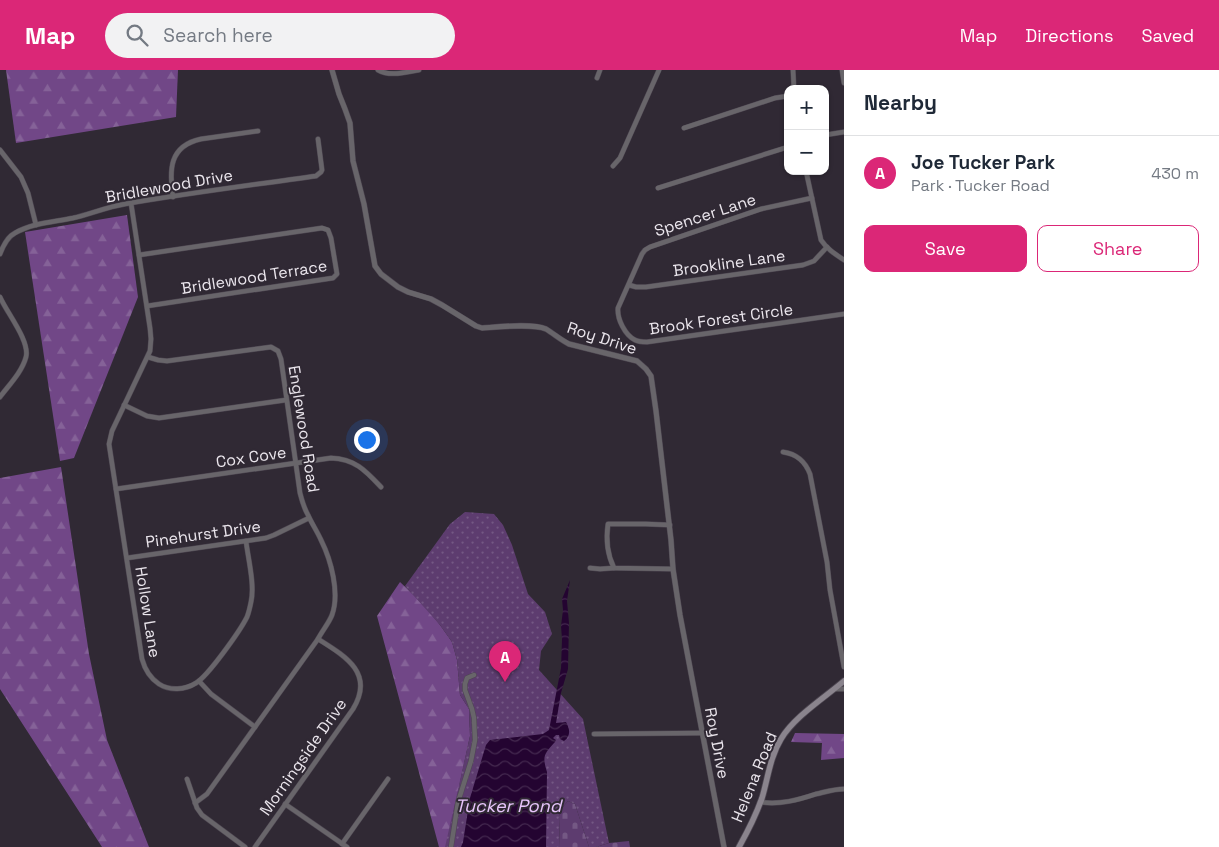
<!DOCTYPE html>
<html lang="en">
<head>
<meta charset="utf-8">
<style>
  body { margin:0; font-family:"Space Grotesk",sans-serif; background:#f2f2f3; color:#1f2937 }
  .controls { position:absolute; right:15px; top:15px; display:grid; overflow:hidden; border-radius:10px; box-shadow:0 1px 4px #0004 }
  .controls button { width:45px; height:45px; display:grid; place-items:center; padding:0; border:0; border-bottom:1px solid #e0e1e3; background:#fff; color:#1f2937; font:25px sans-serif }
  .you { position:absolute; left:366px; top:369px; width:18px; height:18px; margin:-12px; border:4px solid #fff; border-radius:50%; background:#1a73e8; box-shadow:0 0 0 8px #1a73e833 }
  .badge { display:grid; place-items:center; width:32px; height:32px; border-radius:50%; background:#db2777; color:#fff; font-size:16px; font-weight:700 }
  .pin { position:absolute; translate:-50% -41px; filter:drop-shadow(0 1px 2px #0008) }
  .pin::after { content:''; position:absolute; top:26px; width:18px; height:15px; background:inherit; clip-path:polygon(0 0,100% 0,50% 100%) }
  .list { margin:0; padding:0; list-style:none }
  h2 { display:flex; justify-content:space-between; align-items:center; height:65px; margin:0; padding:0 20px; font-size:21px }
  h2 small { font-size:16px; font-weight:400; color:#747a83 }
  .list li { display:grid; grid-template-columns:32px 1fr auto; gap:15px; align-items:center; box-sizing:border-box; height:75px; padding:0 20px; border-top:1px solid #e0e1e3 }
  .list b { display:block; font-size:19px; white-space:nowrap }
  .list p { margin:0; font-size:16px; white-space:nowrap; color:#747a83 }
  .list em { font-size:16px; font-style:normal; color:#747a83 }
  .actions { display:flex; gap:10px; padding:15px 20px }
  .actions a { flex:1; padding:11px 0; border:1px solid #db2777; border-radius:10px; text-align:center; font-size:18px; color:#db2777 }
  .actions .main { background:#db2777; color:#fff }
  .icon { flex:none; width:28px; height:28px; fill:none; stroke:currentColor; stroke-width:2; stroke-linecap:round; stroke-linejoin:round }
  .map { position:relative; flex:none; width:844px; height:777px; overflow:hidden }
  header { display:flex; align-items:center; gap:30px; box-sizing:border-box; height:70px; padding:0 25px; background:#db2777; color:#fff }
  header strong { font-size:24px }
  nav { display:flex; gap:28px; margin-inline-start:auto; font-size:18px }
  .search { width:350px; height:45px; background:#f2f2f3; display:flex; align-items:center; gap:12px; box-sizing:border-box; padding:0 18px; border-radius:28px; color:#747a83; font-size:19px }
  main { display:flex }
  aside { flex:1; background:#fff }
  .map>svg:first-child { display:block }
  .forest { fill:url(#forest-firs) }
  .cemetery { fill:url(#cemetery-stones) }
  .park { fill:url(#park-dots) }
  .water { fill:url(#water-waves) }
  .lines { fill:none; stroke-linecap:round; stroke-linejoin:round }
  .minor-casing { stroke:#4e4752; stroke-width:5.5 }
  .tertiary-casing { stroke:#4e4752; stroke-width:6 }
  .secondary-casing { stroke:#4e4752; stroke-width:7 }
  .minor { stroke:#68656a; stroke-width:4.5 }
  .tertiary { stroke:#68656a; stroke-width:5 }
  .secondary { stroke:#8a848d; stroke-width:5.5 }
  .labels { text-anchor:middle; dominant-baseline:central; stroke-width:4; stroke-linejoin:round; paint-order:stroke }
  .street-label { font-size:16px; fill:#ebe6ed; stroke:#302934 }
  .water-label { font-size:18px; font-style:italic; fill:#e8c5fc; stroke:#302934 }
</style>
</head>
<body>
<header>
<strong>Map</strong>
<div class="search"><svg class="icon" aria-label="search" viewBox="0 0 24 24"><circle cx="10" cy="10" r="6"/><path d="M15 15l6 6"/></svg>Search here</div>
<nav><a>Map</a><a>Directions</a><a>Saved</a></nav>
</header>
<main>
<div class="map">
<svg width="844" height="777" viewBox="0 0 844 777">
  <defs>
    <pattern id="forest-firs" width="22" height="20" patternUnits="userSpaceOnUse" patternTransform="scale(1.25)"><rect width="22" height="20" fill="#714787"/><path d="M5 1l3.5 6h-7zM16 11l3.5 6h-7z" fill="#856298"/></pattern>
    <pattern id="cemetery-stones" width="16" height="16" patternUnits="userSpaceOnUse" patternTransform="scale(1.25)"><rect width="16" height="16" fill="#5d3c6f"/><path d="M2 7V4a2 2 0 0 1 4 0v3zM10 15v-3a2 2 0 0 1 4 0v3z" fill="#745884"/></pattern>
    <pattern id="park-dots" width="8" height="8" patternUnits="userSpaceOnUse" patternTransform="scale(1.25)"><rect width="8" height="8" fill="#5d3c6f"/><path d="M2 2h.1M6 6h.1" fill="none" stroke="#745884" stroke-width="1.8" stroke-linecap="round"/></pattern>
    <pattern id="water-waves" width="16" height="10" patternUnits="userSpaceOnUse" patternTransform="scale(1.25)"><rect width="16" height="10" fill="#240431"/><path d="M0 5q4-4 8 0t8 0" fill="none" stroke="#44294f"/></pattern>
  </defs>
  <rect width="100%" height="100%" fill="#302934"/>
  <!-- forest -->
  <g class="forest">
    <path d="M6,0H178L176,47L16,73Z"/>
    <path d="M127,145L138,227L74,388L60,391L25,162Z"/>
    <path d="M61,397L89,584L107,670L149,777H102L0,619V408Z"/>
    <path d="M400,512L422,533L440,555L452,572L457,590L460,625L469,639L470,666L446,777H439L377,546Z"/>
    <path d="M795,663L844,664V688L821,690L822,673L791,672Z"/>
  </g>
  <!-- cemetery -->
  <path class="cemetery" d="M568,731L575,734L589,777H596L609,773L629,771L630,777H560L559,746L562,738Z"/>
  <!-- park -->
  <path class="park" d="M465,442L494,444L503,455L512,475L528,524L545,542L552,564L541,581L539,600L583,649L609,773L596,777H589L575,734L568,731L562,738L559,746L560,777H445L470,666L469,639L460,625L457,590L452,572L440,555L405,516L450,454Z"/>
  <!-- water -->
  <path class="water" d="M570,510L567,531L569,553L568,599L561,623L556,653L566,652C570,659 571,666 564,671L560,669L559,665H556L553,668L556,670L555,672C544,684 542,686 547,702L546,777H461L463,772L470,728L486,675L490,670L543,664L549,660L561,598L562,569L561,556L563,540L562,529Z"/>
  <g class="lines">
    <defs>
      <g id="minor">
        <path d="M378,0C390,7 406,2 419,0"/>
        <path d="M793,0L794,19"/>
        <path d="M842,0L844,13"/>
        <path d="M597,8L600,0"/>
        <path d="M684,58L775,28L788,26"/>
        <path d="M825,65L844,62"/>
        <path d="M0,80L21,107L28,123L36,155"/>
        <path d="M613,96L620,88L659,0"/>
        <path d="M806,101L821,170C827,179 835,184 844,190"/>
        <path d="M658,118L788,77"/>
        <path d="M173,127C169,100 169,76 201,69L258,61"/>
        <path d="M812,128L761,139L650,177L645,180L642,184L618,238C617,249 625,265 635,270C639,272 642,272 647,272L844,244"/>
        <path d="M131,133L150,258L151,269L150,281L112,361L109,374L142,589C145,600 150,608 159,614C170,621 185,620 196,613C208,606 240,561 247,547C249,542 250,537 251,532C255,515 248,488 246,471"/>
        <path d="M0,184C3,176 7,167 15,163C32,153 54,152 73,148C90,144 107,137 125,134C188,123 252,115 316,106L321,102L322,100L318,69"/>
        <path d="M139,185L322,158L328,160L331,168L337,204L333,208L147,236"/>
        <path d="M629,215L636,217H646L803,195L814,191L827,177"/>
        <path d="M0,227C7,243 30,271 26,287C22,302 9,315 0,327"/>
        <path d="M148,287L158,290L167,291L271,277L278,281L281,289L300,423C302,431 304,438 308,445C312,454 317,461 321,470C331,490 340,523 332,545C329,553 322,561 318,569L207,724L195,733"/>
        <path d="M124,335L147,346L159,348L286,330"/>
        <path d="M783,382C797,384 805,391 810,404L827,492L830,520L844,597"/>
        <path d="M116,419L331,388C355,389 365,400 381,417"/>
        <path d="M670,455L646,454H608C606,468 607,484 614,498L673,499"/>
        <path d="M127,488L266,468L274,465L309,448"/>
        <path d="M590,498L600,499L614,498"/>
        <path d="M199,611L211,624L255,657"/>
        <path d="M835,619H844"/>
        <path d="M594,664L702,663"/>
        <path d="M187,709L197,738L202,745L245,777"/>
        <path d="M760,732C780,735 798,730 816,724C825,722 834,719 844,719"/>
        <path d="M285,734L347,777"/>
        <path d="M342,774L388,709"/>
        <path d="M255,777L353,639C375,603 345,586 318,569"/>
        <path d="M451,777L458,732L471,691L475,670L474,648L472,639L465,620V614L467,608L474,605"/>
      </g>
      <path id="tertiary" d="M332,0L339,24L345,39L350,53L353,91L364,134L375,196L381,204L398,217L408,222L431,229L442,235L476,256L482,258C497,257 533,253 546,259C554,264 561,270 569,274L637,291L646,299L651,306L656,341L671,470L673,499L680,545L724,777"/>
      <path id="secondary" d="M739,777C748,761 756,745 762,728C768,708 770,687 781,669C794,647 824,628 844,611"/>
    </defs>
    <!-- minor casing -->
    <use href="#minor" class="minor-casing"/>
    <!-- tertiary casing -->
    <use href="#tertiary" class="tertiary-casing"/>
    <!-- secondary casing -->
    <use href="#secondary" class="secondary-casing"/>
    <!-- minor -->
    <use href="#minor" class="minor"/>
    <!-- tertiary -->
    <use href="#tertiary" class="tertiary"/>
    <!-- secondary -->
    <use href="#secondary" class="secondary"/>
  </g>
  <g class="labels">
    <!-- street labels -->
    <g class="street-label">
      <text transform="translate(169 116) rotate(-10)">Bridlewood Drive</text>
      <text transform="translate(705 145) rotate(-18)">Spencer Lane</text>
      <text transform="translate(729 193) rotate(-8)">Brookline Lane</text>
      <text transform="translate(254 207) rotate(-9)">Bridlewood Terrace</text>
      <text transform="translate(721 249) rotate(-8)">Brook Forest Circle</text>
      <text transform="translate(602 268) rotate(18)">Roy Drive</text>
      <text transform="translate(304 359) rotate(81)">Englewood Road</text>
      <text transform="translate(251 387) rotate(-8)">Cox Cove</text>
      <text transform="translate(203 464) rotate(-8)">Pinehurst Drive</text>
      <text transform="translate(148 542) rotate(81)">Hollow Lane</text>
      <text transform="translate(717 673) rotate(79)">Roy Drive</text>
      <text transform="translate(303 687) rotate(-55)">Morningside Drive</text>
      <text transform="translate(754 707) rotate(-68)">Helena Road</text>
    </g>
    <!-- water labels -->
    <g class="water-label">
      <text x="508" y="735">Tucker Pond</text>
    </g>
  </g>
</svg>
<div class="controls">
<button>+</button>
<button>−</button>
</div>
<div class="you"></div>
<div class="pin badge" style="left:505px;top:612px">A</div>
</div>
<aside>
<h2>Nearby<small></small></h2>
<ul class="list">
<li><span class="badge">A</span><div><b>Joe Tucker Park</b><p>Park · Tucker Road</p></div><em>430 m</em></li>
</ul>
<div class="actions"><a class="main">Save</a><a>Share</a></div>
</aside>
</main>
</body>
</html>
